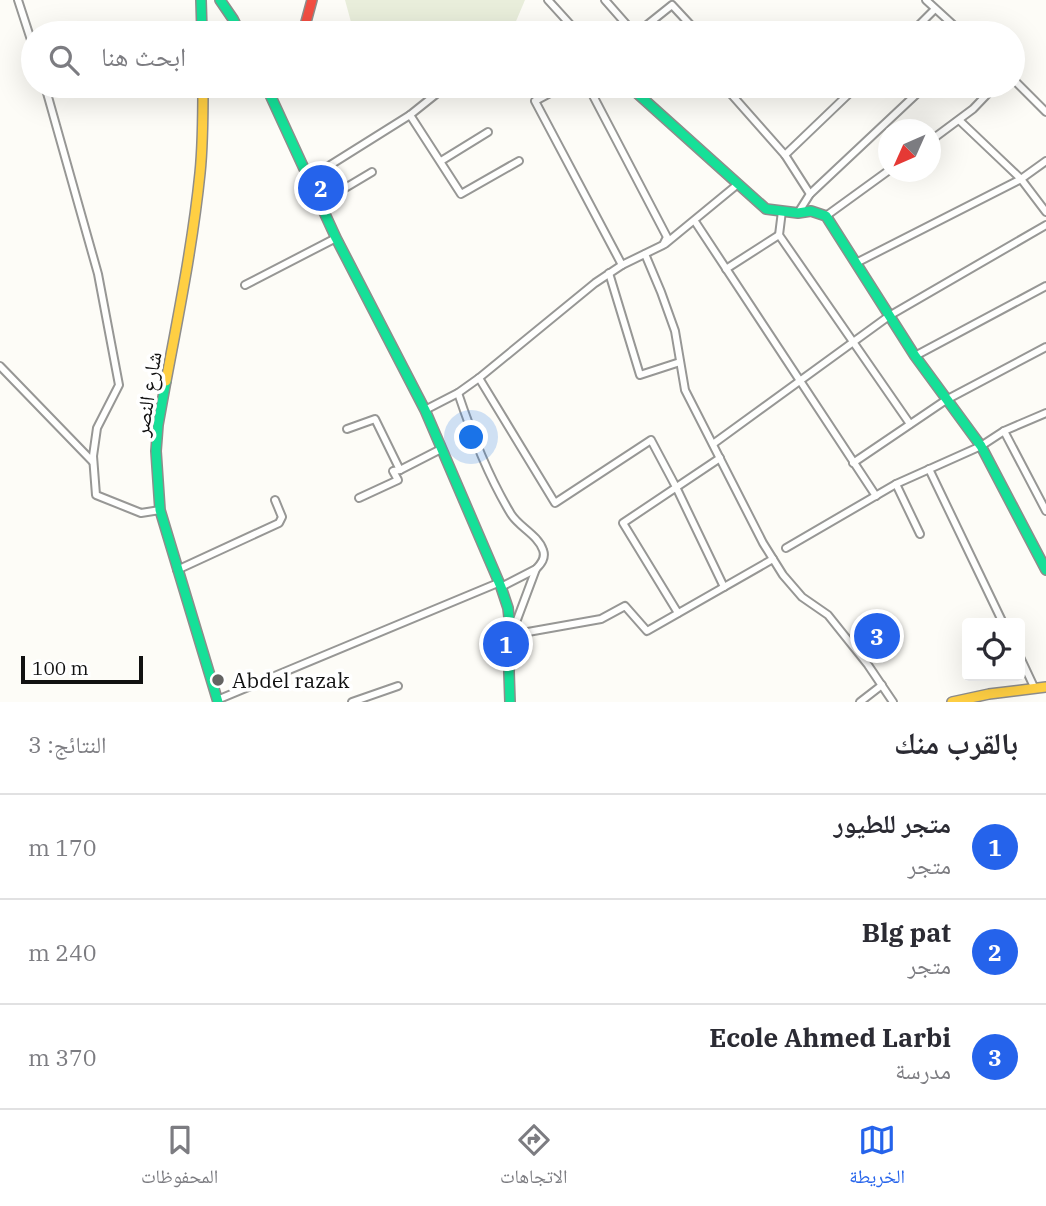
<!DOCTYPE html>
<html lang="ar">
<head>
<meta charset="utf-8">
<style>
  body { margin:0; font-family:"IBM Plex Serif","Noto Naskh Arabic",serif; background:#f2f2f3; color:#2b2b33; direction:rtl }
  .controls { position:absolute; right:21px; bottom:21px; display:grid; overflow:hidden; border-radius:7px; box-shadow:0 7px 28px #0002 }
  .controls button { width:63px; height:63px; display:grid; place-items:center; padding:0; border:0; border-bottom:2px solid #e1e1e2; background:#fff; color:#2b2b33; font:35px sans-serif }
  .compass { position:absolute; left:878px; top:119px; width:63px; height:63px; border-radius:50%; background:#fff; box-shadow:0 7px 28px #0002; rotate:225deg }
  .scale { position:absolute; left:21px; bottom:18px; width:122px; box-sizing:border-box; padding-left:7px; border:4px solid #111; border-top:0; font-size:19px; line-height:24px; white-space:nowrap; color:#111; -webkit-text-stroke:5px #fff; paint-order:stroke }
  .you { position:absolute; left:472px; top:438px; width:24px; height:24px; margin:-18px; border:5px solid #fff; border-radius:50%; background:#1a73e8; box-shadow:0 0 0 10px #1a73e833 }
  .badge { display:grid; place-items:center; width:46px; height:46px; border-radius:50%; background:#2563eb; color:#fff; font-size:23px; font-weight:700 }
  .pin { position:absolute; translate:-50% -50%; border:4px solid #fff; box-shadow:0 2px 7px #0006 }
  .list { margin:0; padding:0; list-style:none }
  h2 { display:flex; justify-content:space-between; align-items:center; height:91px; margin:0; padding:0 28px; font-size:30px }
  h2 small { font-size:23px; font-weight:400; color:#7c7c81 }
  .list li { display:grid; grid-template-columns:46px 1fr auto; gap:21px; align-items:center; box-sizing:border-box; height:105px; padding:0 28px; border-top:2px solid #e1e1e2 }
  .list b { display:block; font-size:26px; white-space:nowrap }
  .list p { margin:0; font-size:23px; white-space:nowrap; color:#7c7c81 }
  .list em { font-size:23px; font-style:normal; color:#7c7c81 }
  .icon { flex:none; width:38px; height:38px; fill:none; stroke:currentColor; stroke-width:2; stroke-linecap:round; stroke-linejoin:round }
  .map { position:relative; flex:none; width:1046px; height:702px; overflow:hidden; direction:ltr }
  .search { position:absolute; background:#fff; box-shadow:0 7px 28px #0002; left:21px; right:21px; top:21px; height:77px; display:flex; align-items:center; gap:18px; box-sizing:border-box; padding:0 24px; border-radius:38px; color:#7c7c81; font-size:26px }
  .sheet { height:406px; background:#fff }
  nav { display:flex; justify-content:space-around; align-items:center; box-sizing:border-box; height:98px; border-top:2px solid #e1e1e2; background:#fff; font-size:19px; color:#7c7c81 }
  nav a { display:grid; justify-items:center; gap:4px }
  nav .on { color:#2563eb }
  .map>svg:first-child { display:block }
  .cemetery { fill:#e9eedb }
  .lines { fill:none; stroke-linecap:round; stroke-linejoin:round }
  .street-casing { stroke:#979795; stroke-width:10 }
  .fast-casing { stroke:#8e8d8b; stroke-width:12 }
  .slow-casing { stroke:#8e8d8b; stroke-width:12 }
  .jam-casing { stroke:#8e8d8b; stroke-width:12 }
  .street { stroke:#fffffe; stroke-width:6 }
  .fast { stroke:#16e098; stroke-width:9 }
  .slow { stroke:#ffcf43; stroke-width:9 }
  .jam { stroke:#f24e42; stroke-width:9 }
  .poi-dot { fill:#646362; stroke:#fff; stroke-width:2.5 }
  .labels { text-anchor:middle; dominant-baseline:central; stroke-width:7; stroke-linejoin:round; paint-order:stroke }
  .street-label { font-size:21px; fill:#111; stroke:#fff }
  .poi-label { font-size:21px; fill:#111; stroke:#fff; text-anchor:start }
</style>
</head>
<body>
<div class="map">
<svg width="1046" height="702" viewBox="0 0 1046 702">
  <rect width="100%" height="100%" fill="#fdfcf7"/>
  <!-- cemetery -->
  <path class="cemetery" d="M345,0H525L511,33H354Z"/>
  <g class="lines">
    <defs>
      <g id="street">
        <path d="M18,0L33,46"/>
        <path d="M548,0L578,33"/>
        <path d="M605,0L634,33"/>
        <path d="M926,0L962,33"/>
        <path d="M637,33L672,5L698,33"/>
        <path d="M911,33L935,9"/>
        <path d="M1013,79L1046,112"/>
        <path d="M45,86L98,274L119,385L97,428L93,456L96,495L141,513L160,510"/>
        <path d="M563,86L535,101L622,265"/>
        <path d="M683,86H684"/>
        <path d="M724,86L785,155L810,194"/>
        <path d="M410,115L461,194L519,161"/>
        <path d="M959,120L1021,179L1046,212"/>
        <path d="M930,141L973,109L995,86"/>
        <path d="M785,155L857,86"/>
        <path d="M441,161L488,132"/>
        <path d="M308,179L410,115L445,87"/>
        <path d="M320,203L372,172"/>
        <path d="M782,211L779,235L910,424"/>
        <path d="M798,213L810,194L925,86"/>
        <path d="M826,216L888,171"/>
        <path d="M696,223L876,496"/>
        <path d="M665,244L738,184"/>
        <path d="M645,254L661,292L675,331L685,390L763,543L783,575L802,597L828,615L868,665L893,702"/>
        <path d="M856,263L1021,179L1046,161"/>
        <path d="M726,269L779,235"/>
        <path d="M609,273L640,375L680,362"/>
        <path d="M245,285L336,238"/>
        <path d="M915,356L1046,286"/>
        <path d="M0,366L93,462"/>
        <path d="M479,378L555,503L651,440L676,487L724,587"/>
        <path d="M458,393C472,435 488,476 511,514C519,527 538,535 543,550C546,558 541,564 536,569L512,633"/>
        <path d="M425,410L458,393L479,378L595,283L622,265L663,245L667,237L588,86"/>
        <path d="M347,429L375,419L400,470"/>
        <path d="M1004,431L1046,511"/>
        <path d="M713,444L889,316L1046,225"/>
        <path d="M853,463L946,400L1046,347"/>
        <path d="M929,469L1003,623"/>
        <path d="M359,498L398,480L393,471L400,470L441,449"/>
        <path d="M920,534L896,484L981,446L1004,431L1046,413"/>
        <path d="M786,548L896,484"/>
        <path d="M177,570L279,523L282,517L275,500"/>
        <path d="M501,587L536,569"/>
        <path d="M678,613L623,523L720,458"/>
        <path d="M511,635L601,619L625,606L647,631L773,559"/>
        <path d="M1020,657L1035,689"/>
        <path d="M217,700L498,583"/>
        <path d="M352,702L398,686"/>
        <path d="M860,702L882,685"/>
      </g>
      <g id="fast">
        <path d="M201,0L202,33"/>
        <path d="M220,0L233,19L240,33"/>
        <path d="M266,86L336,238L425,410L501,587L508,608L511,635L509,672L510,702"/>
        <path d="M629,86L766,209L798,213L811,211L826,216L915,356L981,446L1046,570"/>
        <path d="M166,381L158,425L156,451L160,510L218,702"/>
      </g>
      <g id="slow">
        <path d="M166,381C179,312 193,242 200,173C203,144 203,115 203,86"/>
        <path d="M952,702L989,694L1046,687"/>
      </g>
      <path id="jam" d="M303,33L312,0"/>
    </defs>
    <!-- street casing -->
    <use href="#street" class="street-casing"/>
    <!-- fast casing -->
    <use href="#fast" class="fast-casing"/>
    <!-- slow casing -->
    <use href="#slow" class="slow-casing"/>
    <!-- jam casing -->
    <use href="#jam" class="jam-casing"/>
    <!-- street -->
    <use href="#street" class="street"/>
    <!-- fast -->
    <use href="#fast" class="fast"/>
    <!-- slow -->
    <use href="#slow" class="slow"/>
    <!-- jam -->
    <use href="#jam" class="jam"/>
  </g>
  <!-- markers -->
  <circle class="poi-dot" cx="218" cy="680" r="7"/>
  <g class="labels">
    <!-- street labels -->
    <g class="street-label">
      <text transform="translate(147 394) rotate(-81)">شارع النصر</text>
    </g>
    <!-- poi labels -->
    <g class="poi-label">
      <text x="232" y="680">Abdel razak</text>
    </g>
  </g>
</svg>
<div class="controls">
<button><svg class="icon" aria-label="locate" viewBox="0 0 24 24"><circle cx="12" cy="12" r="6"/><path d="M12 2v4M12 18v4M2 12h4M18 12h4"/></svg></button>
</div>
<svg class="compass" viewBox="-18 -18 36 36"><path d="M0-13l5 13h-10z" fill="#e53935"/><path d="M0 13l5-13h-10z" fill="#7c7c81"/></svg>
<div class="scale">100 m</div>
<div class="you"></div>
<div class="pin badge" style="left:506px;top:644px">1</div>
<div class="pin badge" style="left:321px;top:188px">2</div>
<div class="pin badge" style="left:877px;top:636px">3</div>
<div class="search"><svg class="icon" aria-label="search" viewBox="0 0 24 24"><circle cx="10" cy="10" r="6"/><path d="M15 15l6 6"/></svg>ابحث هنا</div>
</div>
<section class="sheet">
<h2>بالقرب منك<small>النتائج: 3</small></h2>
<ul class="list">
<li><span class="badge">1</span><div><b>متجر للطيور</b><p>متجر</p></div><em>170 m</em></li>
<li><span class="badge">2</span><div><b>Blg pat</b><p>متجر</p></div><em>240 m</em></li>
<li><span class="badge">3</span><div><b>Ecole Ahmed Larbi</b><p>مدرسة</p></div><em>370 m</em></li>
</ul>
</section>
<nav>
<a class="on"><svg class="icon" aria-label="map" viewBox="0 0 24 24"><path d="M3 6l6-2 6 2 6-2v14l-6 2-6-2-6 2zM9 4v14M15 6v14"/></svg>الخريطة</a>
<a><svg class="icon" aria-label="directions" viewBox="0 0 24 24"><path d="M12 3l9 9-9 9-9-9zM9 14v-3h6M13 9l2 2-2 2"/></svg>الاتجاهات</a>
<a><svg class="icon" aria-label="saved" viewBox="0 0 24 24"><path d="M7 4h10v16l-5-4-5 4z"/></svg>المحفوظات</a>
</nav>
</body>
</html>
